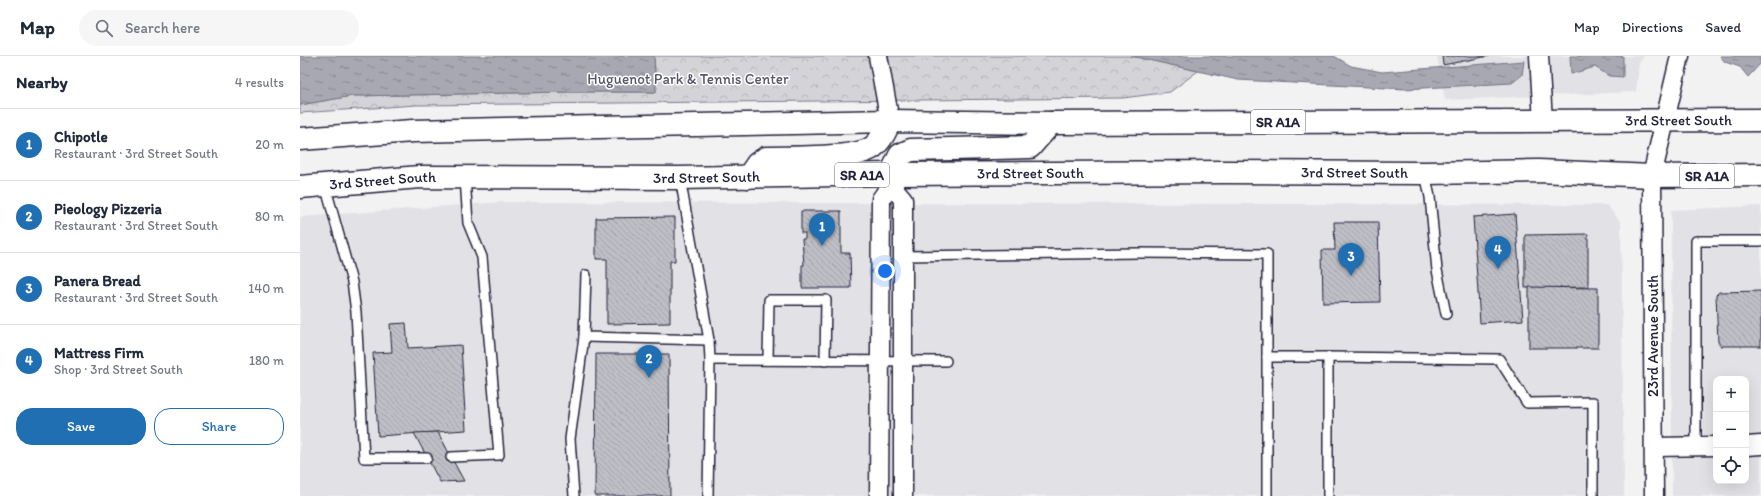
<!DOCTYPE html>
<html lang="en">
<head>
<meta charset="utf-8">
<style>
  body { margin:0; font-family:Itim,sans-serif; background:#f6f6f7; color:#1f2937 }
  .controls { position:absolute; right:12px; bottom:12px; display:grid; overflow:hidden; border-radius:8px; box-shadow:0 4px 16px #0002 }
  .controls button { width:36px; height:36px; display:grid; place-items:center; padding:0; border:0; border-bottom:1px solid #e0e1e3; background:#fff; color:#1f2937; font:20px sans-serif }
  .you { position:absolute; left:585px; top:215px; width:14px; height:14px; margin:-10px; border:3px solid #fff; border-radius:50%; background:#1a73e8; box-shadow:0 0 0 6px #1a73e833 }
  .badge { display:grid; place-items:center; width:26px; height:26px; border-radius:50%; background:#1f6fb2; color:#fff; font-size:13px; font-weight:700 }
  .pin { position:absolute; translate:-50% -33px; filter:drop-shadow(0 1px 2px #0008) }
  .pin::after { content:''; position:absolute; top:21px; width:14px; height:12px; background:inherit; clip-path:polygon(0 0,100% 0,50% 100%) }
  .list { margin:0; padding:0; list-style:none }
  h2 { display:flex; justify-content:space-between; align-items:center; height:52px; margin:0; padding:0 16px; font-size:17px }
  h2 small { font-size:13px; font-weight:400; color:#747a83 }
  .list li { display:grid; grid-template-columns:26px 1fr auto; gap:12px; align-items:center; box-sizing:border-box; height:72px; padding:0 16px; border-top:1px solid #e0e1e3 }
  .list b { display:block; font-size:15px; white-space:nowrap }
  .list p { margin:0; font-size:13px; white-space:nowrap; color:#747a83 }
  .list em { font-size:13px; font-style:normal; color:#747a83 }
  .actions { display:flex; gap:8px; padding:12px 16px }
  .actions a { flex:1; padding:9px 0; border:1px solid #1f6fb2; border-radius:16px; text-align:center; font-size:14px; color:#1f6fb2 }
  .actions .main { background:#1f6fb2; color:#fff }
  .icon { flex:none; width:22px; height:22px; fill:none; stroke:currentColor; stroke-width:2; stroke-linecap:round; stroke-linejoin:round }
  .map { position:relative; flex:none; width:1461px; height:440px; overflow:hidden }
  header { display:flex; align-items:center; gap:24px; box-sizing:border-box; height:56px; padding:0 20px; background:#fff; border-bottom:1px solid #e0e1e3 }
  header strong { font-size:19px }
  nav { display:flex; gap:22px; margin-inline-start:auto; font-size:14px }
  .search { width:280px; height:36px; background:#f6f6f7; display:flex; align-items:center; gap:10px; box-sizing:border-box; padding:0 14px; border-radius:22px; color:#747a83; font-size:15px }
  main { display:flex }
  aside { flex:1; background:#fff }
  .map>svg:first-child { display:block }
  .built { fill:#e2e2e6; fill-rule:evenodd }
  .forest { fill:url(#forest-crowns); stroke:#7a7a8a }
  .water { fill:url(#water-ripples); stroke:#727282 }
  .building { fill:url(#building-back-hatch); stroke:#22223b }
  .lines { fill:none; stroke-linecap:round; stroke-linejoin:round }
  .service-casing { stroke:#22223b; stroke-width:12 }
  .minor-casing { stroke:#22223b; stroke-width:21 }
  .primary-casing { stroke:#22223b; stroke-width:25 }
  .service { stroke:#fff; stroke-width:9 }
  .minor { stroke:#fff; stroke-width:18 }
  .primary { stroke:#fff; stroke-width:22 }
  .labels { text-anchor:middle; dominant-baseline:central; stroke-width:3; stroke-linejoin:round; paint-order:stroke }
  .shield { fill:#fff; stroke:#646476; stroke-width:1 }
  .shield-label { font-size:14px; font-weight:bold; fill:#22223b }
  .park-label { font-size:15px; fill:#57576a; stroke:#fff }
  .street-label { font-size:15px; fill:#22223b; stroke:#fff }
</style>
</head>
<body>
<header>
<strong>Map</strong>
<div class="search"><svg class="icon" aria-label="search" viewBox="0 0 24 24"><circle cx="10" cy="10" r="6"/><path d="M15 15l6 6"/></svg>Search here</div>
<nav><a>Map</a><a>Directions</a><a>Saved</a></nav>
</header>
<main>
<aside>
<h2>Nearby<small>4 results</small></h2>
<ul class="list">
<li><span class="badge">1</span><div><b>Chipotle</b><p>Restaurant · 3rd Street South</p></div><em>20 m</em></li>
<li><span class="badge">2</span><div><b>Pieology Pizzeria</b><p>Restaurant · 3rd Street South</p></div><em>80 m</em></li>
<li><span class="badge">3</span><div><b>Panera Bread</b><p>Restaurant · 3rd Street South</p></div><em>140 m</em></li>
<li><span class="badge">4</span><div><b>Mattress Firm</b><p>Shop · 3rd Street South</p></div><em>180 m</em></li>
</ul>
<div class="actions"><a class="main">Save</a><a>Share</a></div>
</aside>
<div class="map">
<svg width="1461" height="440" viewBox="0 0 1461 440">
  <defs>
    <pattern id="forest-crowns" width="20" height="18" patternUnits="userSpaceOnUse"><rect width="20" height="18" fill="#d3d3d8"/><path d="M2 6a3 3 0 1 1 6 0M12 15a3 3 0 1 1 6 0" fill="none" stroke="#b5b5ba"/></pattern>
    <pattern id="water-ripples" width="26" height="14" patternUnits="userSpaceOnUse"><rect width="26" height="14" fill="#a8a8b2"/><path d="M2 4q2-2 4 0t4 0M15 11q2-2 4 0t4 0" fill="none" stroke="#888892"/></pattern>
    <pattern id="building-back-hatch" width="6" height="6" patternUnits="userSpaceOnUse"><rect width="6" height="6" fill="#bebec6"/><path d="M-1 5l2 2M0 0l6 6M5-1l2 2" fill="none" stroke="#a3a3ab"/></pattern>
  </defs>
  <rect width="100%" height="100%" fill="#f2f2f3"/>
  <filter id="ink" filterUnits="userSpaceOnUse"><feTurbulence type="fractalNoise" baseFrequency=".025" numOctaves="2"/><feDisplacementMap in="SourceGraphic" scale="8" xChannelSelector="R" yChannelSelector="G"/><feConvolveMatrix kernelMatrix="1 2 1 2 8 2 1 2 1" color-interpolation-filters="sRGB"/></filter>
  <g filter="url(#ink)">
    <!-- built -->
    <g class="built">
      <path d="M1137,0H1344L1339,7L1336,36L1145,44Z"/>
      <path d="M202,146L1307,149L1321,166L1324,440H0V161Z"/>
      <path d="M1461,150V440H1372L1371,154ZM1416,323H1446V425H1416Z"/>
    </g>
    <!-- forest -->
    <path class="forest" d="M354,0H831L898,15L870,36L823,42L116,49L0,57V49L52,40L269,36H356Z"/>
    <!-- water -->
    <g class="water">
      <path d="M0,0H354L356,36H269L52,40L0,49Z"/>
      <path d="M831,0H1034L1051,10L1082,16L1224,5L1222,19L1212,27L1105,33L938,24Z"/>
      <path d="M1270,0H1323V21L1309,20L1295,11L1271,18Z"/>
      <path d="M1420,0H1461V7L1448,21L1440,11L1425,6Z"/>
    </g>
    <!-- building -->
    <g class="building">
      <path d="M1142,0H1189L1143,9Z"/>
      <path d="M501,155H541V197H550L551,232H502V209H504L502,183H505V177H501Z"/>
      <path d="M1215,158L1223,264L1180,267L1173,161Z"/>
      <path d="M375,161V205H370V267L307,268V203H296V162Z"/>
      <path d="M1034,166H1078L1080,246L1023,247L1022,194H1035Z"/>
      <path d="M1288,178V231L1225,232V179Z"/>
      <path d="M1229,231L1298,232V292H1229Z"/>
      <path d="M1461,235V290H1421L1418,286L1416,239L1419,236Z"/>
      <path d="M106,267L108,292L161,289L166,374L78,380L73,297L92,296L90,268Z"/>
      <path d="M296,298H369L370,440H295Z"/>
      <path d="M138,376L151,401L164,425L140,426L114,377Z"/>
    </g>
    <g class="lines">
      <defs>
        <g id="service">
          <path d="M1125,117L1130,141L1137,214L1146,258"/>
          <path d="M380,122L409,284L410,304L408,440"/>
          <path d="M25,129L52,226L56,256L64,402H127"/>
          <path d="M603,200L839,197L967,198V440"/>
          <path d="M286,219L284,281L409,284"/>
          <path d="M967,301H1028"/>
          <path d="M410,304L646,305"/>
          <path d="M468,304L469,244H526L525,305"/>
          <path d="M1396,390V185H1461"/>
          <path d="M151,401L199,399L182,201L168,167L165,121"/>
          <path d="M274,440L270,383L284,281"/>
          <path d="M1028,440V301L1199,303L1227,347L1293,346V440"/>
        </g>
        <g id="minor">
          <path d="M578,0L590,65"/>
          <path d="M1239,0L1243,65"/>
          <path d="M591,129L603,143V440"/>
          <path d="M1446,390L1461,389"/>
          <path d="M1354,391L1416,390"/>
          <path d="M579,440L581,143L591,129V118"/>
          <path d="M1354,440L1352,120L1380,0"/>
        </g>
        <g id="primary">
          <path id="s1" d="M0,83L113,75L590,65L751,67L1461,64"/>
          <path d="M591,118L600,99L611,94L730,91L751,67"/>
          <path d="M448,121L457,108L466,102C489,101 556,104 573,91C582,84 586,74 590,65"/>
          <path id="s2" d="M0,131L120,121L380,122L591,118L926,116L1125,117L1239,115L1352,120L1461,119"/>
        </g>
      </defs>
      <!-- service casing -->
      <use href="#service" class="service-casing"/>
      <!-- minor casing -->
      <use href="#minor" class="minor-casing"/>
      <!-- primary casing -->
      <use href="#primary" class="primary-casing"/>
      <!-- service -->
      <use href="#service" class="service"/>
      <!-- minor -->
      <use href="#minor" class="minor"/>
      <!-- primary -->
      <use href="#primary" class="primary"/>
    </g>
  </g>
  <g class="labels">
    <!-- shield labels -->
    <g class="shield">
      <rect x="951" y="54" width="54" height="24" rx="3"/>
      <rect x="535" y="107" width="54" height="24" rx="3"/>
      <rect x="1380" y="108" width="54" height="24" rx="3"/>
    </g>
    <g class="shield-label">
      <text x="978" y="66">SR A1A</text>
      <text x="562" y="119">SR A1A</text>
      <text x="1407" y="120">SR A1A</text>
    </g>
    <!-- park labels -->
    <g class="park-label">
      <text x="388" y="23">Huguenot Park &amp; Tennis Center</text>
    </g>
    <!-- street labels -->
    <g class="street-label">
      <text stroke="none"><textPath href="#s1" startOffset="1379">3rd Street South</textPath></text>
      <text stroke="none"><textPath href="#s2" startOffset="731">3rd Street South</textPath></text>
      <text stroke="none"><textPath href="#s2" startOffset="1055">3rd Street South</textPath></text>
      <text stroke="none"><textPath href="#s2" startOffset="407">3rd Street South</textPath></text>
      <text stroke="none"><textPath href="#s2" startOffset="83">3rd Street South</textPath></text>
      <text transform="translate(1353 280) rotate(-90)">23rd Avenue South</text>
    </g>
  </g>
</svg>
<div class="controls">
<button>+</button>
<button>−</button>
<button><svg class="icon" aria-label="locate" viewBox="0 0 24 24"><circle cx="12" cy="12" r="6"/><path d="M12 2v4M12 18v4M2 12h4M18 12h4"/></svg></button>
</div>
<div class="you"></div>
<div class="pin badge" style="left:522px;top:190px">1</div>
<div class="pin badge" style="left:349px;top:322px">2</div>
<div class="pin badge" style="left:1051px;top:220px">3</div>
<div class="pin badge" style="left:1198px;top:213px">4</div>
</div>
</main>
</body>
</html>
